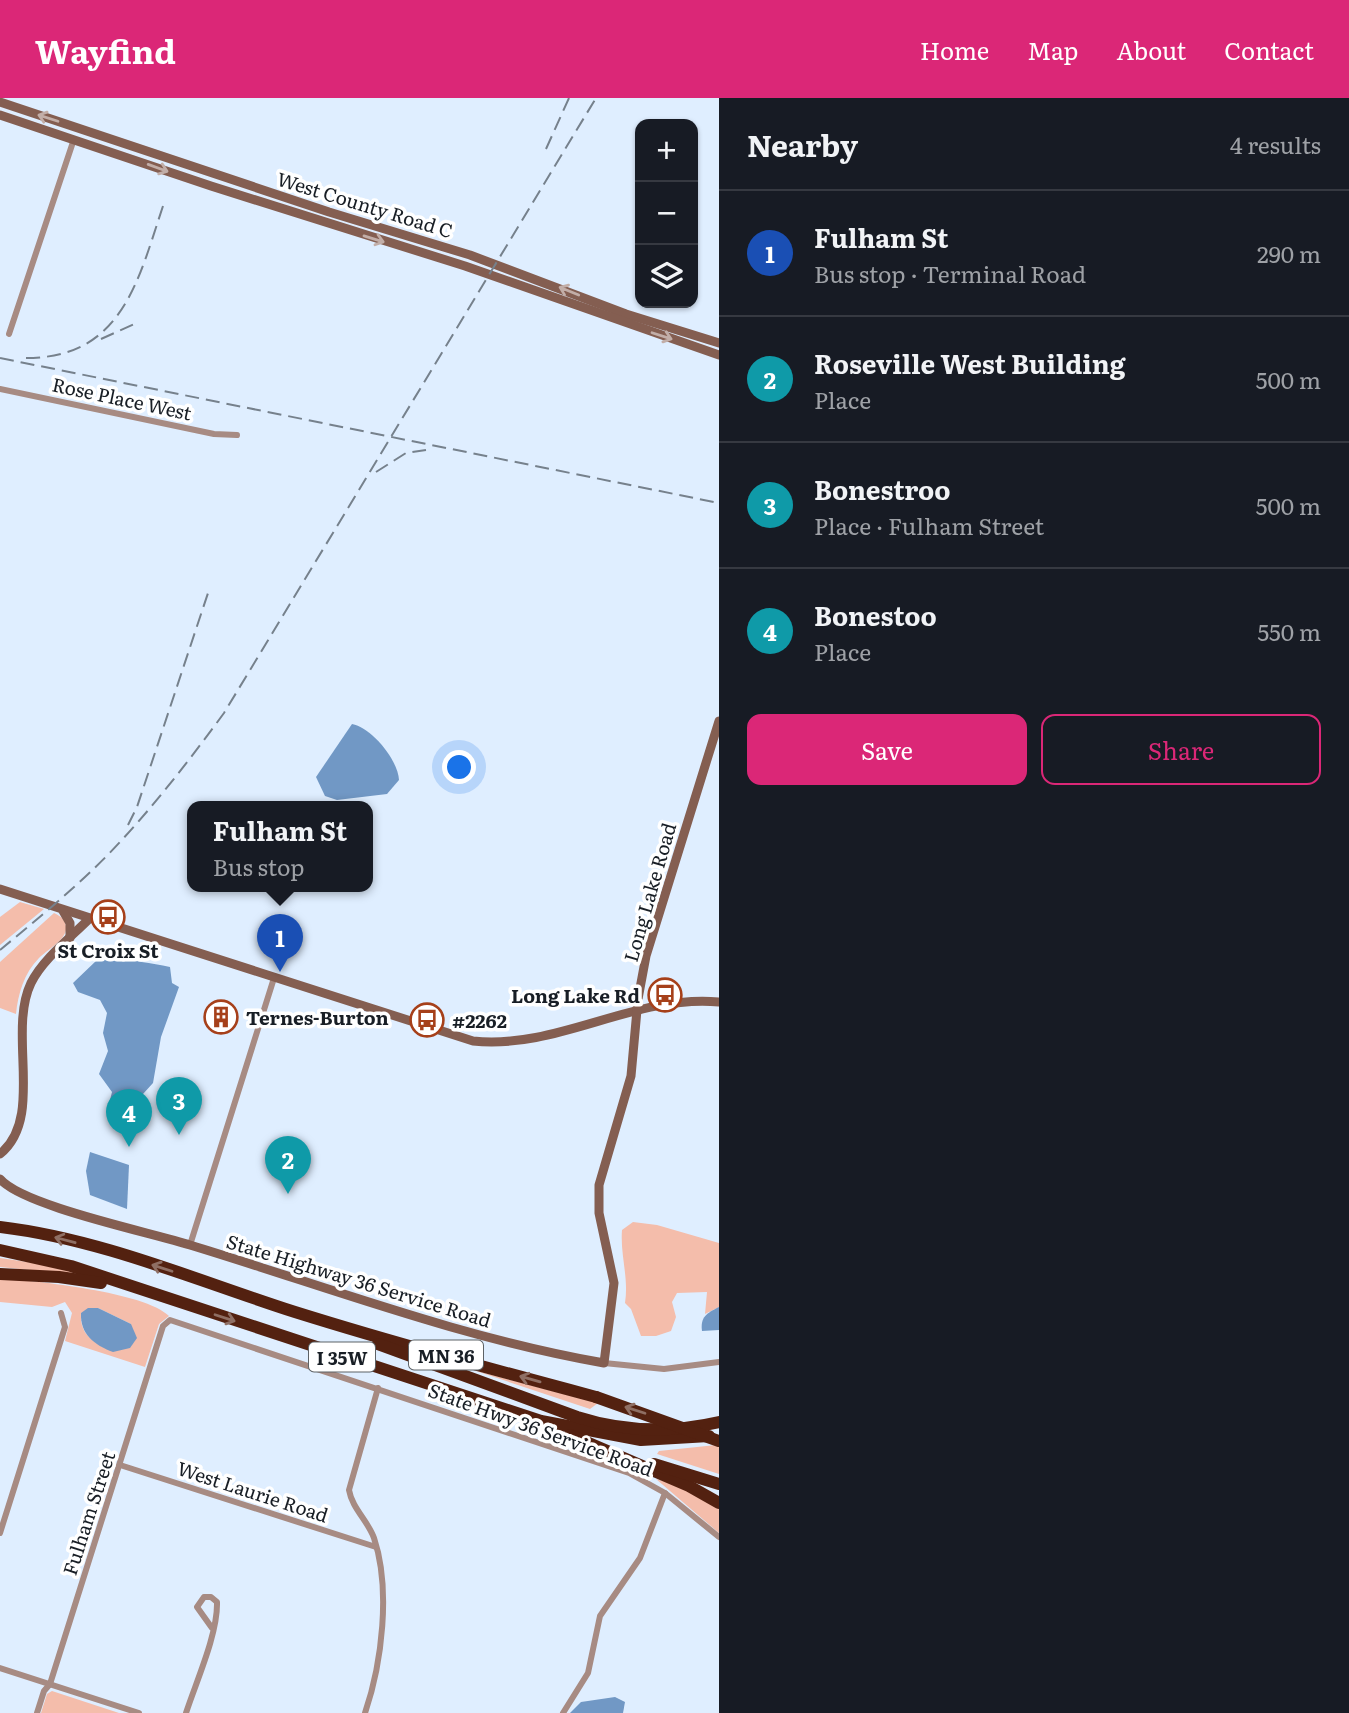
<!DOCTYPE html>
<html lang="en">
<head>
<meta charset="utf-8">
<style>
  body { margin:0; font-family:Literata,serif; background:#242831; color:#f1f3f6 }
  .controls { position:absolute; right:21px; top:21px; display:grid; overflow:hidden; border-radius:14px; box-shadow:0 2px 5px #0004 }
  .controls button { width:63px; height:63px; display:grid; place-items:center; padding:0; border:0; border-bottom:2px solid #363941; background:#171b24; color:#f1f3f6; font:35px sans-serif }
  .you { position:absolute; left:460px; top:670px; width:24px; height:24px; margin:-18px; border:5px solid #fff; border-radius:50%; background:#1a73e8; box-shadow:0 0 0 10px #1a73e833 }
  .badge { display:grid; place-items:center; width:46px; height:46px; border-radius:50%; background:#db2777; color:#fff; font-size:23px; font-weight:700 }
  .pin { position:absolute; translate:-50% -58px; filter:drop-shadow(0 2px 4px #0008) }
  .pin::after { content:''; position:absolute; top:37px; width:24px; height:21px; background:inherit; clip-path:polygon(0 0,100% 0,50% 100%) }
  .popup { position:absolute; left:187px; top:703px; width:186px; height:91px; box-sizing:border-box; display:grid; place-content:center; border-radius:14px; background:#171b24; filter:drop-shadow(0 2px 5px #0005); font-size:23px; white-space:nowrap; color:#9ea1a6 }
  .popup b { font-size:26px; color:#f1f3f6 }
  .popup::after { content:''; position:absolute; left:50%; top:100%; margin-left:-14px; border:14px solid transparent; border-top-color:#171b24 }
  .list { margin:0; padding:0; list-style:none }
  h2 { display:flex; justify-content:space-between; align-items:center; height:91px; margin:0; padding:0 28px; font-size:30px }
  h2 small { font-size:23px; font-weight:400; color:#9ea1a6 }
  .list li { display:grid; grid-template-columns:46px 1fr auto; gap:21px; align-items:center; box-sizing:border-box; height:126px; padding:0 28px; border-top:2px solid #363941 }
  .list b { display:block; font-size:26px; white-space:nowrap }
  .list p { margin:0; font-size:23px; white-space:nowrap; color:#9ea1a6 }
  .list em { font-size:23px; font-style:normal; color:#9ea1a6 }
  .actions { display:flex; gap:14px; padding:21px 28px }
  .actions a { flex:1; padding:16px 0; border:2px solid #db2777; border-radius:14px; text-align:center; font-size:24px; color:#db2777 }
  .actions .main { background:#db2777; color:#fff }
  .icon { flex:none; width:38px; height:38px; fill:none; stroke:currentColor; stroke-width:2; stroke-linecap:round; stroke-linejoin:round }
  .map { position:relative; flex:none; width:719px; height:1615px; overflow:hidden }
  header { display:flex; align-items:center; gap:42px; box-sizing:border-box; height:98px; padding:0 35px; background:#db2777; color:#fff }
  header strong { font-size:33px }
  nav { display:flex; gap:38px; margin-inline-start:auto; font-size:24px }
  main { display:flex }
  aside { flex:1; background:#171b24 }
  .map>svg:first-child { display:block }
  .green { fill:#f4bdab; fill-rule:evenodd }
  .water { fill:#7198c5 }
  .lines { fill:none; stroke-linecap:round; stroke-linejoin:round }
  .street { stroke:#a78b83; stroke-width:6 }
  .secondary { stroke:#845e51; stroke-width:9 }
  .highway { stroke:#532110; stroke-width:12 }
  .rail { stroke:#76818c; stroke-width:2; stroke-dasharray:14 7; stroke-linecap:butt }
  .highway-bridge { stroke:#532110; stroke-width:12 }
  .oneway { stroke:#c2aea8 }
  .oneway2 { stroke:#8f6f64 }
  .labels { text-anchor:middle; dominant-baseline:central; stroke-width:7; stroke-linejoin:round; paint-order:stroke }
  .shield { fill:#fff; stroke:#5d6266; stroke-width:2 }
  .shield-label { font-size:18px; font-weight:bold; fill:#181e25 }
  .street-label { font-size:19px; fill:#181e25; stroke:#fff }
  .poi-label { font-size:19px; font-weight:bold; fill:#181e25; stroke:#fff; text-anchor:start }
</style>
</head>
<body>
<header>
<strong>Wayfind</strong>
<nav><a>Home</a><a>Map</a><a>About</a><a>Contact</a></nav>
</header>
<main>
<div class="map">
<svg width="719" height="1615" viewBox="0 0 719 1615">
  <rect width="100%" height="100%" fill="#dfeeff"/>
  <!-- green -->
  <g class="green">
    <path d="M20,804L44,811L0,847V819Z"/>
    <path d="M54,815C61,818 67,823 66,832C64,843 47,852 39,860C24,875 18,896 16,916L0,910V864Z"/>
    <path d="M633,1124L657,1127L719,1145V1209L705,1216L707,1194L677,1195L672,1204L676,1219L671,1233L656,1238H641L631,1211L625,1205C629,1180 620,1157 622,1132Z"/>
    <path d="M0,1160L55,1168L79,1177L0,1169Z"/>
    <path d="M0,1180C36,1183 145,1194 169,1218L159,1226L145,1269L65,1243L72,1215L65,1204L52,1209L0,1204ZM98,1210L131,1226L103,1249C88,1240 80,1233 81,1215Z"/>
    <path d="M473,1272L598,1305L590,1311Z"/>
    <path d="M716,1347L719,1349V1376L657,1356L659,1353Z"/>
    <path d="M656,1381L674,1386L719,1410V1435Z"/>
    <path d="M52,1593L119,1615H41L47,1596Z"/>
  </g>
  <!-- water -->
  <g class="water">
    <path d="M352,626C372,630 398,662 399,682L387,696L337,702L325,698L316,679Z"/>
    <path d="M115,856C132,865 151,864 170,869L172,885L179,889L161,939L153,985L143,996L133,1019L107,1014L112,994L99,976L108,953L103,935L107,915L100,902L78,894L73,885L97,862Z"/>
    <path d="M90,1054L129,1067L127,1111L90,1097L86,1073Z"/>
    <path d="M719,1209V1232L702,1233C700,1219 707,1215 719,1209Z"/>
    <path d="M88,1210H98L131,1226L137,1240L130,1250L113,1254C94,1247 80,1236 81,1215Z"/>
    <path d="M615,1599L625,1604L623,1615H570L581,1604Z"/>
  </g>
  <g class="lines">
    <!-- street -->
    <g class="street">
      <path d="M9,236L74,41"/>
      <path d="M0,291L214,336L237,337"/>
      <path d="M190,1147L274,880"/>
      <path d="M604,1265L664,1271L719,1264"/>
      <path d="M120,1367L376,1449"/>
      <path d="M0,1435L65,1229L61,1215"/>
      <path d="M0,1570L139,1615"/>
      <path d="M37,1615L44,1593L50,1586L163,1228L170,1222L629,1375L665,1395L719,1439"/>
      <path d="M186,1615C196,1584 218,1536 217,1504L211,1499H204L197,1509L212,1530"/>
      <path d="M365,1615C382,1565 391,1491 374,1440C368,1423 352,1410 349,1392L378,1290"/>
      <path d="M563,1615L588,1575L600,1518L640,1460L665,1395"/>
    </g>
    <!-- secondary -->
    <g class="secondary">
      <path d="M0,4L329,114L470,157L626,216L719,245"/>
      <path d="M0,17L211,88L465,168L719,257"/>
      <path d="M0,791L473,943C558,952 634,896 719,904"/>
      <path d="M63,813L70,825V840"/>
      <path d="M0,1056C45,1020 7,935 31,885C43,861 70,840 89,821"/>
      <path d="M0,1081C23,1108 149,1134 190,1147C328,1189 461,1240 604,1265L614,1185L599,1115V1087L631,978L638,901L646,858L719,623"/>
    </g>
    <!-- highway -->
    <g class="highway">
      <path d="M0,1129C101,1141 198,1183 295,1214C394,1245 495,1272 596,1299"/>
      <path d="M0,1152L71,1168L541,1323L641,1342L709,1338"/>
      <path d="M0,1176L59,1179L101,1185"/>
      <path d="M378,1246L577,1319C624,1334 671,1335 719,1324"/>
      <path d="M570,1337L689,1388L719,1405"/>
      <path d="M654,1366L719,1386"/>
    </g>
    <!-- rail -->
    <g class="rail">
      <path d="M546,51L569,0"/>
      <path d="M101,241L139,224"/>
      <path d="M0,260L719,405"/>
      <path d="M26,260C122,260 138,183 163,108"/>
      <path d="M376,374L406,355L426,352"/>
      <path d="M128,727L137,709L209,492"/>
      <path d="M0,852C41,818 83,784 120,744C157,704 191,660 224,615L596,0"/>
    </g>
    <!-- highway-bridge -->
    <path class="highway-bridge" d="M596,1299L719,1343"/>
  </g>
  <!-- one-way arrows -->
  <defs><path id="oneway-shaft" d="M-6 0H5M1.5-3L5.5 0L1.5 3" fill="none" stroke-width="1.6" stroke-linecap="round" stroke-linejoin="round" transform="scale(1.75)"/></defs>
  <g class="oneway">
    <use href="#oneway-shaft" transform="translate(48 20) rotate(-162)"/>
    <use href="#oneway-shaft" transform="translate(158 70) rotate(20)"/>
    <use href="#oneway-shaft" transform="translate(374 141) rotate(17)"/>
    <use href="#oneway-shaft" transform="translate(569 193) rotate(-158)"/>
    <use href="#oneway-shaft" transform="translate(662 238) rotate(18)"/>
  </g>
  <g class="oneway2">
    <use href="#oneway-shaft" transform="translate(65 1142) rotate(-165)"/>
    <use href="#oneway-shaft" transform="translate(162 1170) rotate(-162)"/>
    <use href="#oneway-shaft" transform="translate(225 1220) rotate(18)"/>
    <use href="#oneway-shaft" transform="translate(530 1281) rotate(-164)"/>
    <use href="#oneway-shaft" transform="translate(635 1312) rotate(-162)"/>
  </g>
  <!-- icons -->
  <defs>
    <symbol id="bus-ring" viewBox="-11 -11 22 22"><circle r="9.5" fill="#fff" stroke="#a6401a" stroke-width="1.5"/><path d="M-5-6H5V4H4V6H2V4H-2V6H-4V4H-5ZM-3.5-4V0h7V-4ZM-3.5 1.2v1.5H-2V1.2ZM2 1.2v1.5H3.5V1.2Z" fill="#a6401a"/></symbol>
    <symbol id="building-ring" viewBox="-11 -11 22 22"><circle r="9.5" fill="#fff" stroke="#a6401a" stroke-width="1.5"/><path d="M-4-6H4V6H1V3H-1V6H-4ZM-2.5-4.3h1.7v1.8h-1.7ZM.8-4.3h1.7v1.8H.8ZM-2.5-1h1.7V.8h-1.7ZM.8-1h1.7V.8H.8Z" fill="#a6401a"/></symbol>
  </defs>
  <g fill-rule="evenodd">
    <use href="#bus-ring" x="89" y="800" width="38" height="38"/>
    <use href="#bus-ring" x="646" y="878" width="38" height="38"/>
    <use href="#building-ring" x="202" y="900" width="38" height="38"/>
    <use href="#bus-ring" x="408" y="903" width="38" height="38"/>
  </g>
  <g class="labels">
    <!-- shield labels -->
    <g class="shield">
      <rect x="409" y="1242.5" width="74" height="29" rx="5"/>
      <rect x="309" y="1244.5" width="66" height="29" rx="5"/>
    </g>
    <g class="shield-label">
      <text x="446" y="1257">MN 36</text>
      <text x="342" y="1259">I 35W</text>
    </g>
    <!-- street labels -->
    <g class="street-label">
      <text transform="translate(365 106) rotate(17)">West County Road C</text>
      <text transform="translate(122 300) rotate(12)">Rose Place West</text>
      <text transform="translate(649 794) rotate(-74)">Long Lake Road</text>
      <text transform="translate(359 1182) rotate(17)">State Highway 36 Service Road</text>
      <text transform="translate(541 1331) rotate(20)">State Hwy 36 Service Road</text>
      <text transform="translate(253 1393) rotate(18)">West Laurie Road</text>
      <text transform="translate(88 1415) rotate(-72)">Fulham Street</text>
    </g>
    <!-- poi labels -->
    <g class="poi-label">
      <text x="108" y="852" text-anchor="middle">St Croix St</text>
      <text x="640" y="897" text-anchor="end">Long Lake Rd</text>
      <text x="246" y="919">Ternes-Burton</text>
      <text x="452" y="922">#2262</text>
    </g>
  </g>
</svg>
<div class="controls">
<button>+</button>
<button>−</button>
<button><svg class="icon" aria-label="layers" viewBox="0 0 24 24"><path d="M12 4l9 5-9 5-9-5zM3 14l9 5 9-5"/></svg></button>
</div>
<div class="you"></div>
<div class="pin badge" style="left:280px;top:874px;background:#1a4fb4">1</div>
<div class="popup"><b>Fulham St</b>Bus stop</div>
<div class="pin badge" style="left:288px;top:1096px;background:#0f9aa8">2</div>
<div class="pin badge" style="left:179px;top:1037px;background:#0f9aa8">3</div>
<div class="pin badge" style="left:129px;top:1049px;background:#0f9aa8">4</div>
</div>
<aside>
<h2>Nearby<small>4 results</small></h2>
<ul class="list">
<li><span class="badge" style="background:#1a4fb4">1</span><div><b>Fulham St</b><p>Bus stop · Terminal Road</p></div><em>290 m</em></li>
<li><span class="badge" style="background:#0f9aa8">2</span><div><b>Roseville West Building</b><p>Place</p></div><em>500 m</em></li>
<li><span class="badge" style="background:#0f9aa8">3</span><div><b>Bonestroo</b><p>Place · Fulham Street</p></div><em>500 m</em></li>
<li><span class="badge" style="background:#0f9aa8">4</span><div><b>Bonestoo</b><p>Place</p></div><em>550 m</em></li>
</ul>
<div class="actions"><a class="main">Save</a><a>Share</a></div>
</aside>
</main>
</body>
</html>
